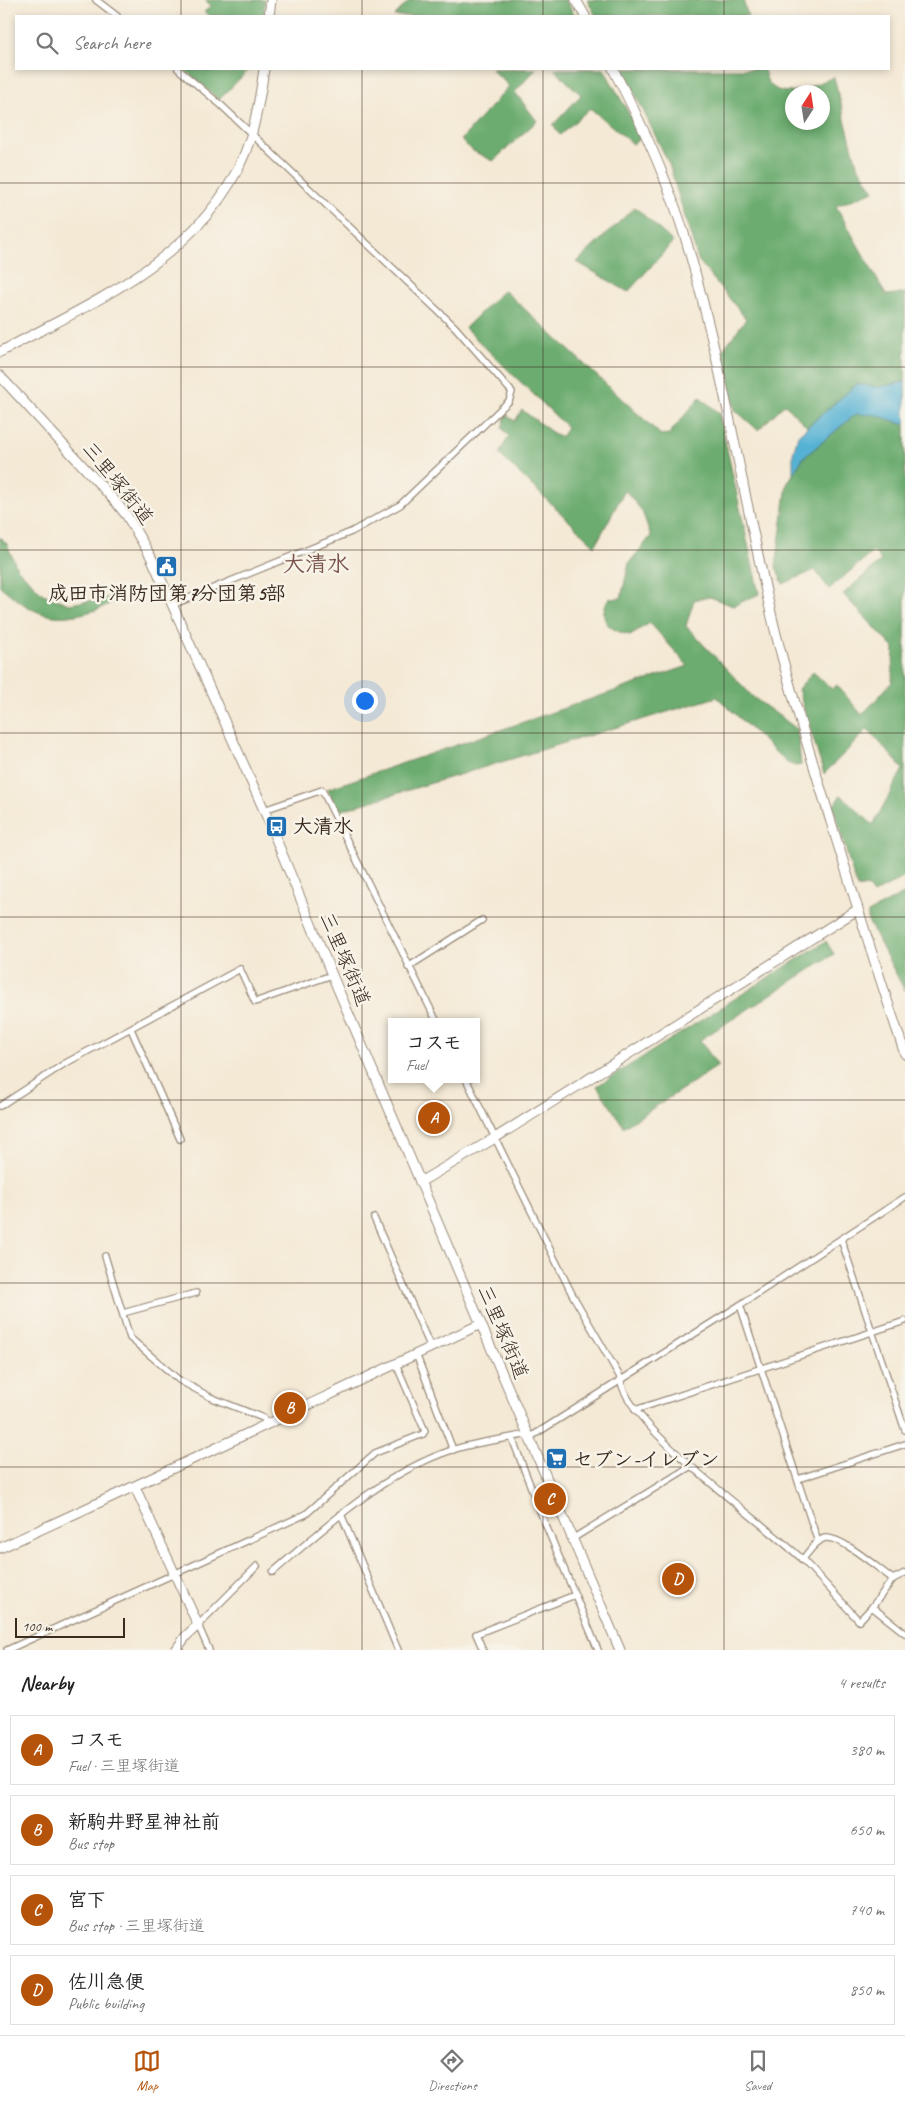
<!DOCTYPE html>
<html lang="en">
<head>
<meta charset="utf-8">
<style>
  body { margin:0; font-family:Caveat,"Klee One",sans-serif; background:#f6f6f6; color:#222 }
  .compass { position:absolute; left:785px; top:85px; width:45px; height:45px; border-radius:50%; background:#fff; box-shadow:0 2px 8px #0003; rotate:12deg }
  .scale { position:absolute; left:15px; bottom:12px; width:110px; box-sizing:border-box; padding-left:5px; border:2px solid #3b2a1e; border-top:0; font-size:14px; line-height:18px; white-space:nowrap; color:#3b2a1e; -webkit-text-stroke:4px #f7f3e8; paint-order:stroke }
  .you { position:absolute; left:364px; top:700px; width:18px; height:18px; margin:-12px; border:4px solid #fff; border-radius:50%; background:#1a73e8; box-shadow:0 0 0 8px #1a73e833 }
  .badge { display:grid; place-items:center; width:32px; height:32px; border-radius:50%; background:#b45309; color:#fff; font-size:16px; font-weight:700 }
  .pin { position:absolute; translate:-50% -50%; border:2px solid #fff; box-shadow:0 1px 5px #0006 }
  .popup { position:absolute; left:388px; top:1018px; width:92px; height:65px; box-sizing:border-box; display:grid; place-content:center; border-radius:0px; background:#fff; filter:drop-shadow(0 1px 4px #0005); font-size:16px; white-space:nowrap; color:#767676 }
  .popup b { font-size:19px; color:#222 }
  .popup::after { content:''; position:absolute; left:50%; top:100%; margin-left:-10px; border:10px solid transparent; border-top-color:#fff }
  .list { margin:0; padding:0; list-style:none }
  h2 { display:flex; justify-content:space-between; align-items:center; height:65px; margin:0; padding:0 20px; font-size:21px }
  h2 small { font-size:16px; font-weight:400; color:#767676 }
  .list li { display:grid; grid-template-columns:32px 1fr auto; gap:15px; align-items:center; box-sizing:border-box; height:70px; margin:0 10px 10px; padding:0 10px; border:1px solid #e0e0e0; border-radius:0px }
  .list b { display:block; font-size:19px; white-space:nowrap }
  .list p { margin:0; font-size:16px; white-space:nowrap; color:#767676 }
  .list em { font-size:16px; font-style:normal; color:#767676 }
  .icon { flex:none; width:28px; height:28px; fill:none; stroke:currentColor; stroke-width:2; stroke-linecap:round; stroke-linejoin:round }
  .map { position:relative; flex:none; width:905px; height:1650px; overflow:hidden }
  .search { position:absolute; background:#fff; box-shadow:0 2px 8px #0003; left:15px; right:15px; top:15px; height:55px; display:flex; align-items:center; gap:12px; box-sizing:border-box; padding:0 18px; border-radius:0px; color:#767676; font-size:19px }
  .sheet { height:385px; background:#fff }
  nav { display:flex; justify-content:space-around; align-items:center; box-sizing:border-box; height:70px; border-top:1px solid #e0e0e0; background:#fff; font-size:14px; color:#767676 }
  nav a { display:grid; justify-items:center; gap:2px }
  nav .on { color:#b45309 }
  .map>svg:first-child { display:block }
  .forest { fill:#6cac6f; stroke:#546b46; fill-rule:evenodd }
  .water { fill:#56b2d4; stroke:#486e79 }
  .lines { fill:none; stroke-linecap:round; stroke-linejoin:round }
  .street-casing { stroke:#988a7a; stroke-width:8 }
  .secondary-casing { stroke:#988a7a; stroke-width:11 }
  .primary-casing { stroke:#988a7a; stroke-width:11 }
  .street { stroke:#fff; stroke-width:5.5 }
  .secondary { stroke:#fff; stroke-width:9 }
  .primary { stroke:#fff; stroke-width:9 }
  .grid { fill:none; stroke:#3b2a1e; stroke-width:1; stroke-opacity:0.55 }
  .labels { text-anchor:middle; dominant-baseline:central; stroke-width:5; stroke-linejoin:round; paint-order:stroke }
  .street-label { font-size:20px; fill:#3b2a1e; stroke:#f7f3e8 }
  .poi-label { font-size:20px; font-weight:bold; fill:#3b2a1e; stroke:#f7f3e8; text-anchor:start }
  .quarter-label { font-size:22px; font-weight:bold; fill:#7b544c; stroke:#f7f3e8 }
</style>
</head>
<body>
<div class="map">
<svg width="905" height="1650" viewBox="0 0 905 1650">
  <rect width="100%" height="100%" fill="#f7f3e8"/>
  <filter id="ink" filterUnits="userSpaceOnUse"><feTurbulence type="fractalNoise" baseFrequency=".02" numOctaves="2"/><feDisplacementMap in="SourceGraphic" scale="10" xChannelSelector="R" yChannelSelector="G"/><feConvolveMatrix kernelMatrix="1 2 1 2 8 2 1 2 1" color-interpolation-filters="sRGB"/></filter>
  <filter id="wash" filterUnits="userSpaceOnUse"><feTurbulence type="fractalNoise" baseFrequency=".0096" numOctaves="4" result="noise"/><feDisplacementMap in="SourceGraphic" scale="20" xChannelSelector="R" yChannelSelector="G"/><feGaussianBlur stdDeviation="1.12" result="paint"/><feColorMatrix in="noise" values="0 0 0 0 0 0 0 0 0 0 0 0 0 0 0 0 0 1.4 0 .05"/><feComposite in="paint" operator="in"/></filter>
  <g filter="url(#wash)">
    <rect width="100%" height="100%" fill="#f4e9d5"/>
    <!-- forest -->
    <g class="forest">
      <path d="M205,0H265L264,16H210L204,12L211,6Z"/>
      <path d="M410,0H566L575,16H394Z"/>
      <path d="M587,0H743L748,16H596Z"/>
      <path d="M184,69H249L219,100Z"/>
      <path d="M491,69H536L515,92L537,121L493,161L473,151L461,140L509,86Z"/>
      <path d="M554,69H604L642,137L633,144L590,108L560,135L553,125L581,95Z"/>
      <path d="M623,69H764C765,73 766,80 769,83C784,103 816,83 834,77L857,165L874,191L836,206L886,295L905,293V382L879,387L857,384L807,427L785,404L758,430L735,410L722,351L746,319L698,260L669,164ZM792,92H822V122H792Z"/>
      <path d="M635,207L673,242L628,292L577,262Z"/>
      <path d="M504,290L661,435L669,434L700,397L719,413L759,594L733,606L710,597L694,600L686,626L753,697L797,729L801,765L796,766L787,763L717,697L339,811L327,789L688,666L650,623L630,635C609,630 597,621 608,599L621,598L629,563L651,536L642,511L625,490L595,546L499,454L509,436L502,428L506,415L515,421L522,410L557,436H562L567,427L465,328Z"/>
      <path d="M856,414H877L905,425V877L873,894L867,886L857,888L833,806L841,795L873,825L903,769L868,729L824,774L798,689L813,672L832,689L837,685L862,715L892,682L894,648L843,594L881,561L874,551L829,589L815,570L783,584L776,567L787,484L803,458Z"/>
      <path d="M0,537L7,544L17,568L43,594L69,604L119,596C109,606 98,610 85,613C46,623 29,610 0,586Z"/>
      <path d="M905,893V991L868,921V913Z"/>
      <path d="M826,941L834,954L700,1040L718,1066L624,1127L597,1086Z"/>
    </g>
    <!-- water -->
    <path class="water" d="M905,382V425L877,415L856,414L803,458L793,474V454L798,435L857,384L879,387Z"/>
  </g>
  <g filter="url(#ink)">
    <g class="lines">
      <defs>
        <g id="street">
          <path d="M96,0L117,16"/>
          <path d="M172,605L351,532L400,505L509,401L512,392L455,327L221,105L178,69"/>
          <path d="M264,810L322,790L437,1022"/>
          <path d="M408,967L482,920"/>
          <path d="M131,1029L180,1139"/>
          <path d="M466,1079L572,1294L620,1377C624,1426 765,1523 803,1560C822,1580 841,1601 859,1621L872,1607L905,1633"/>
          <path d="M0,1106L64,1064L240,969L255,1002L332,975"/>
          <path d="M374,1218L431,1348"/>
          <path d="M841,1239L905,1430"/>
          <path d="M105,1256L130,1338L179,1380L210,1397L263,1418L267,1423"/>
          <path d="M740,1305L818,1542"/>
          <path d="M123,1313L196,1293"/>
          <path d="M416,1354L453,1450"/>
          <path d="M635,1410L905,1321"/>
          <path d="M512,1438L542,1516L598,1650"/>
          <path d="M529,1438L740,1305L905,1197"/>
          <path d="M798,1479L905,1444"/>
          <path d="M341,1514L398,1650"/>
          <path d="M572,1539L691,1466"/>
          <path d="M802,1560C808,1553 816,1540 825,1538C842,1536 878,1569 893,1579L872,1607"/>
          <path d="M273,1572C328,1525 383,1473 452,1450C475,1442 503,1440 527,1434"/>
          <path d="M893,1579L905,1573"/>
          <path d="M7,1650L306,1514L375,1453L423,1434L425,1431L396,1364"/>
          <path d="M209,1650L198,1625L257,1566"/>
          <path d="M483,1650L476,1634L575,1595"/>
        </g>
        <g id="secondary">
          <path d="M576,0L585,16"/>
          <path d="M269,16L271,0"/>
          <path d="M613,69C642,123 668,181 686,240C724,369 744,503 776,634C792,697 812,760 831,822C855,900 879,977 905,1054"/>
          <path d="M0,352C97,300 216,251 251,136C257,114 261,91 264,69"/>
          <path d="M420,1182L495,1138L857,910"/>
          <path d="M135,1487L198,1625L186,1636L176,1650"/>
          <path d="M0,1548C161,1475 320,1399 481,1324"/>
        </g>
        <path id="primary" d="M0,376L115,501L127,516L151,557L264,810L332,975L620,1650"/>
      </defs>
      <!-- street casing -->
      <use href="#street" class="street-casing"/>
      <!-- secondary casing -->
      <use href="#secondary" class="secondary-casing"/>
      <!-- primary casing -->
      <use href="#primary" class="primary-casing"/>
      <!-- street -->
      <use href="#street" class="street"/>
      <!-- secondary -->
      <use href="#secondary" class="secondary"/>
      <!-- primary -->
      <use href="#primary" class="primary"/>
    </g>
  </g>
  <!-- grid -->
  <path class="grid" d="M181,0V16M362,0V16M543,0V16M724,0V16M181,69V1650M362,69V1650M543,69V1650M724,69V1650M0,183H905M0,367H905M0,550H905M0,733H905M0,917H905M0,1100H905M0,1283H905M0,1467H905"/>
  <!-- icons -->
  <defs>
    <symbol id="civic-square" viewBox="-11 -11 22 22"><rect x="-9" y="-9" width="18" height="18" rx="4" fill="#1f6fb2" stroke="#f7f3e8"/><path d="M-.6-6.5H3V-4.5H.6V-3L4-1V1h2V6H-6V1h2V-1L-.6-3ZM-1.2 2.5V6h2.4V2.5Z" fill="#fff"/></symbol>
    <symbol id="bus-square" viewBox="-11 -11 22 22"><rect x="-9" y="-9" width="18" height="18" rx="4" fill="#1f6fb2" stroke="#f7f3e8"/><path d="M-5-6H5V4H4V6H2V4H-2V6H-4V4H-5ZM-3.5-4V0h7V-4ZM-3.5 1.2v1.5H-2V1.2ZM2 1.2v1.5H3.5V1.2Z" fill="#fff"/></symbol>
    <symbol id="supermarket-square" viewBox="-11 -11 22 22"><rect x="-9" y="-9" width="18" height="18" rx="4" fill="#1f6fb2" stroke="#f7f3e8"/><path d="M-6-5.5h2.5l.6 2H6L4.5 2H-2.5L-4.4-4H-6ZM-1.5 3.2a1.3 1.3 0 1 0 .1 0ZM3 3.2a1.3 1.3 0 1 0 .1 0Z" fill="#fff"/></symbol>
  </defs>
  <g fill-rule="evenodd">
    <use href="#civic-square" x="154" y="554" width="25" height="25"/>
    <use href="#bus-square" x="264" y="814" width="25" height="25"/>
    <use href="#supermarket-square" x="544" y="1446" width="25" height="25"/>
  </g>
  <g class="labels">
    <!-- street labels -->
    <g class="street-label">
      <text transform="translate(118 483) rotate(51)">三里塚街道</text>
      <text transform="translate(345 959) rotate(67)">三里塚街道</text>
      <text transform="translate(503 1332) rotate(67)">三里塚街道</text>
    </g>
    <!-- poi labels -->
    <g class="poi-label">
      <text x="167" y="593" text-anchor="middle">成田市消防団第7分団第5部</text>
      <text x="293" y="826">大清水</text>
      <text x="573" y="1459">セブン-イレブン</text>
    </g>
    <!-- quarter labels -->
    <g class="quarter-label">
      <text x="316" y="564">大清水</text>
    </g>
  </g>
</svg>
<svg class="compass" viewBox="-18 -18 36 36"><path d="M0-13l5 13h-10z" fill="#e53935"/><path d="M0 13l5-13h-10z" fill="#767676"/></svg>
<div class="scale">100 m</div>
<div class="you"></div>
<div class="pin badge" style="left:434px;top:1118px">A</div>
<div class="popup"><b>コスモ</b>Fuel</div>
<div class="pin badge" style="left:290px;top:1408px">B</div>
<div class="pin badge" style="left:550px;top:1499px">C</div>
<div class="pin badge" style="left:678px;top:1579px">D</div>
<div class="search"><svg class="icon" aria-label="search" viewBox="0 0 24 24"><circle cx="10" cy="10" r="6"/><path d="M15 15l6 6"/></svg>Search here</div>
</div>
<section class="sheet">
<h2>Nearby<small>4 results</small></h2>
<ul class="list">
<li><span class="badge">A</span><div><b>コスモ</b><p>Fuel · 三里塚街道</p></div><em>380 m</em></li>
<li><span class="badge">B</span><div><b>新駒井野星神社前</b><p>Bus stop</p></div><em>650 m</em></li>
<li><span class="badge">C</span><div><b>宮下</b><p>Bus stop · 三里塚街道</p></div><em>740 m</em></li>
<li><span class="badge">D</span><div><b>佐川急便</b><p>Public building</p></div><em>850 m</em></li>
</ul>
</section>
<nav>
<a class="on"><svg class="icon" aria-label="map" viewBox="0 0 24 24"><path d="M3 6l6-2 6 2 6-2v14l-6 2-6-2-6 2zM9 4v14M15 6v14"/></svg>Map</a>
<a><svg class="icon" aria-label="directions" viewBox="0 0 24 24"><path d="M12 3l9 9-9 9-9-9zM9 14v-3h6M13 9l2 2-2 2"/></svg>Directions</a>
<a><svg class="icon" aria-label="saved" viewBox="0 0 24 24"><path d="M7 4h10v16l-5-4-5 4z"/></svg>Saved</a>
</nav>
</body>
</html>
